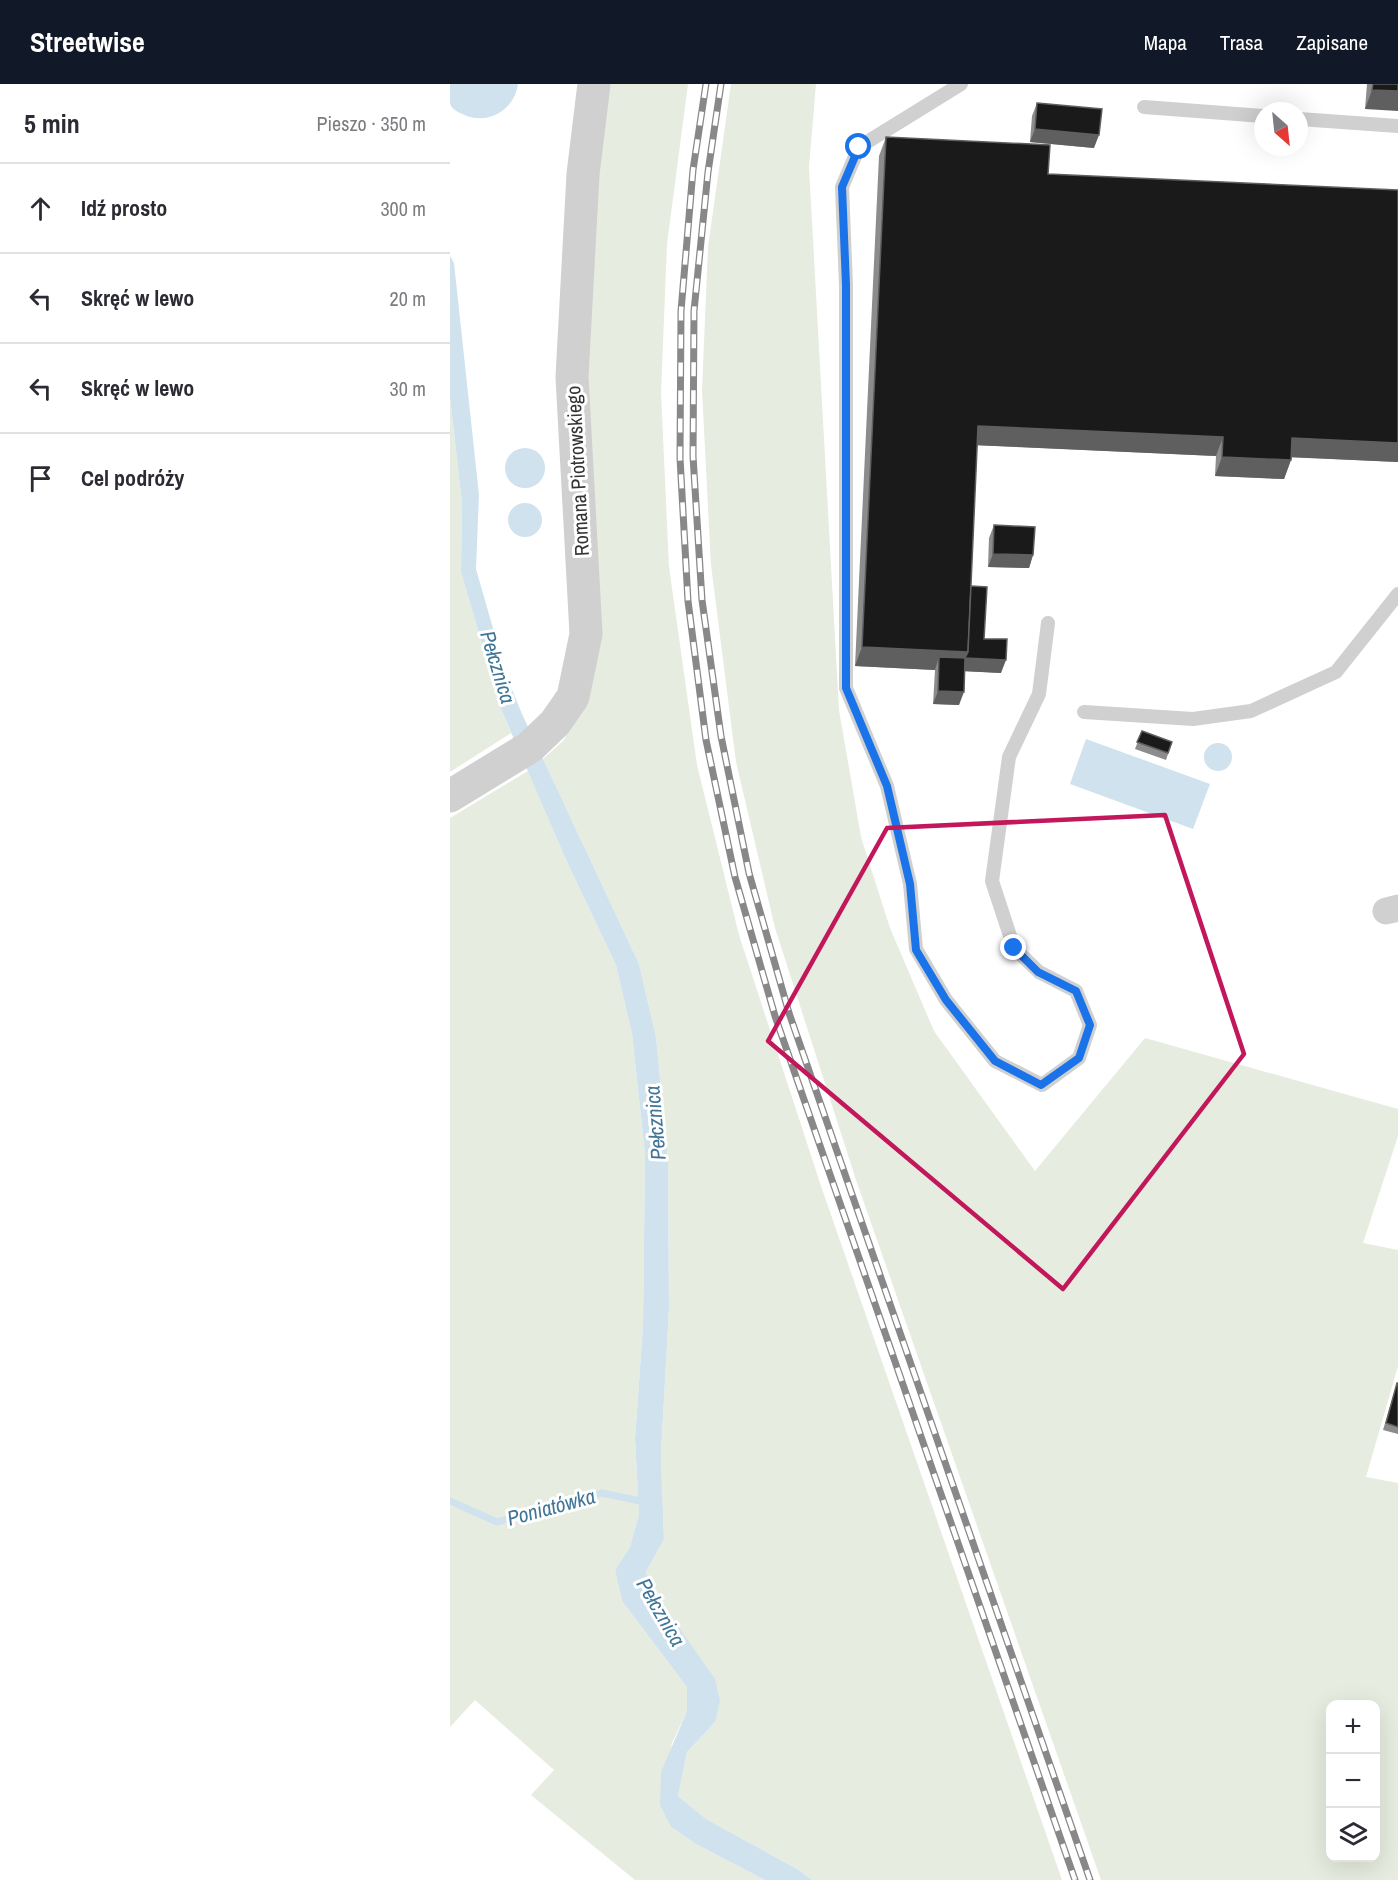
<!DOCTYPE html>
<html lang="pl">
<head>
<meta charset="utf-8">
<style>
  body { margin:0; font-family:"Archivo Narrow",sans-serif; background:#f7f7f7; color:#2b2b33 }
  .controls { position:absolute; right:18px; bottom:18px; display:grid; overflow:hidden; border-radius:12px; box-shadow:0 6px 24px #0002 }
  .controls button { width:54px; height:54px; display:grid; place-items:center; padding:0; border:0; border-bottom:2px solid #e1e1e2; background:#fff; color:#2b2b33; font:30px sans-serif }
  .compass { position:absolute; left:804px; top:18px; width:54px; height:54px; border-radius:50%; background:#fff; box-shadow:0 6px 24px #0002; rotate:153deg }
  .stop { position:absolute; width:18px; height:18px; margin:-14px; border:4px solid #1a73e8; border-radius:50%; background:#fff }
  .stop.end { background:#1a73e8; border-color:#fff; box-shadow:0 2px 6px #0008 }
  .list { margin:0; padding:0; list-style:none }
  h2 { display:flex; justify-content:space-between; align-items:center; height:78px; margin:0; padding:0 24px; font-size:26px }
  h2 small { font-size:20px; font-weight:400; color:#7c7c81 }
  .list li { display:grid; grid-template-columns:39px 1fr auto; gap:18px; align-items:center; box-sizing:border-box; height:90px; padding:0 24px; border-top:2px solid #e1e1e2 }
  .list b { display:block; font-size:22px; white-space:nowrap }
  .list em { font-size:20px; font-style:normal; color:#7c7c81 }
  .icon { flex:none; width:33px; height:33px; fill:none; stroke:currentColor; stroke-width:2; stroke-linecap:round; stroke-linejoin:round }
  .map { position:relative; flex:none; width:948px; height:1796px; overflow:hidden }
  header { display:flex; align-items:center; gap:36px; box-sizing:border-box; height:84px; padding:0 30px; background:#111827; color:#fff }
  header strong { font-size:28px }
  nav { display:flex; gap:33px; margin-inline-start:auto; font-size:21px }
  main { display:flex }
  aside { flex:1; background:#fff }
  .map>svg:first-child { display:block }
  .green { fill:#e6ecdf; fill-rule:evenodd }
  .water { fill:#cfe2ee }
  .lines { fill:none; stroke-linecap:round; stroke-linejoin:round }
  .stream { stroke:#cfe2ee; stroke-width:7 }
  .service { stroke:#d0d0d0; stroke-width:14 }
  .minor { stroke:#d0d0d0; stroke-width:27 }
  .tertiary { stroke:#d0d0d0; stroke-width:33 }
  .rail-casing { stroke:#888; stroke-width:7 }
  .rail { stroke:#fff; stroke-width:4.5; stroke-dasharray:14; stroke-linecap:butt }
  .wall { fill:#8c8c8c }
  .shaded-wall { fill:#5f5f5f }
  .building { fill:#1a1a1a; stroke:#5f5f5f; stroke-width:1.5 }
  .route { stroke:#1a73e8; stroke-width:8 }
  .marked { fill:none; stroke:#c2185b; stroke-width:4.5; stroke-linejoin:round }
  .labels { text-anchor:middle; dominant-baseline:central; stroke-width:6; stroke-linejoin:round; paint-order:stroke }
  .street-label { font-size:20px; fill:#333; stroke:#fff }
  .water-label { font-size:21px; font-style:italic; fill:#3f7597; stroke:#fff }
</style>
</head>
<body>
<header>
<strong>Streetwise</strong>
<nav><a>Mapa</a><a>Trasa</a><a>Zapisane</a></nav>
</header>
<main>
<aside>
<h2>5 min<small>Pieszo · 350 m</small></h2>
<ul class="list">
<li><svg class="icon" aria-label="ahead" viewBox="0 0 24 24"><path d="M12 20V5M6 11l6-6 6 6"/></svg><div><b>Idź prosto</b></div><em>300 m</em></li>
<li><svg class="icon" aria-label="left" viewBox="0 0 24 24"><path d="M17 20v-9H6M10 6l-5 5 5 5"/></svg><div><b>Skręć w lewo</b></div><em>20 m</em></li>
<li><svg class="icon" aria-label="left" viewBox="0 0 24 24"><path d="M17 20v-9H6M10 6l-5 5 5 5"/></svg><div><b>Skręć w lewo</b></div><em>30 m</em></li>
<li><svg class="icon" aria-label="arrive" viewBox="0 0 24 24"><path d="M6 21V4h12l-3 4 3 4H6"/></svg><div><b>Cel podróży</b></div></li>
</ul>
</aside>
<div class="map">
<svg width="948" height="1796" viewBox="0 0 948 1796">
  <rect width="100%" height="100%" fill="#fff"/>
  <!-- green -->
  <g class="green">
    <path d="M157,0H238L217,160L211,309L219,483L247,681L289,851L371,1102L612,1796H362L349,1786L256,1735L228,1712L237,1668L265,1638L202,1505L196,1488L214,1455L211,1370L219,1224L218,1075L206,953L189,880L93,675L113,657L136,618L134,293L145,91Z"/>
    <path d="M281,0H366L359,83L389,626L411,753L440,844L484,947L585,1087L695,954L948,1025V1052L913,1159L948,1166V1282L916,1393L948,1399V1796H651L406,1096L325,844L286,678L261,481L252,306L258,163ZM880,1620H926V1774H880Z"/>
    <path d="M0,314L12,419L11,488L51,625L61,649L0,688Z"/>
    <path d="M78,687L117,778L166,881L182,950L195,1070L193,1242L185,1355L189,1430L180,1463L165,1486L172,1517L237,1603V1627L222,1659L210,1722L221,1743L246,1760L315,1796H185L81,1711L104,1686L25,1616L0,1643V734Z"/>
  </g>
  <!-- water -->
  <g class="water">
    <path d="M0,0H68C64,28 35,43 10,29C6,27 1,24 0,19C0,14 0,6 0,0Z"/>
    <path d="M0,172L4,179L29,411L26,485L57,593L72,630L189,880L206,953L218,1075L219,1224L211,1370L214,1455L196,1488L202,1505L265,1595L270,1617L265,1638L237,1668L228,1712L256,1735L349,1786L362,1796H315L246,1760L221,1743L210,1722L211,1688L237,1627V1603L172,1517L165,1486L180,1463L189,1430L185,1355L193,1242L195,1070L182,950L166,881L117,778L51,625L11,488L12,419L0,314Z"/>
    <circle cx="75" cy="384" r="20"/>
    <circle cx="75" cy="436" r="17"/>
    <path d="M636,655L760,700L743,745L620,700Z"/>
    <circle cx="768" cy="673" r="14"/>
  </g>
  <g class="lines">
    <!-- stream -->
    <path class="stream" d="M0,1417L47,1438L152,1409L195,1418"/>
    <!-- service -->
    <g class="service">
      <path d="M511,0L409,63L392,103L396,201V604L437,702L460,800L466,865L496,916L545,977L592,1001L629,974L640,941L626,907L589,888L564,864L542,797L559,673L589,610L598,539"/>
      <path d="M694,23L813,32"/>
      <path d="M849,35L948,42"/>
      <path d="M634,628L743,635L801,627L886,588L948,510"/>
    </g>
    <!-- minor -->
    <path class="minor" d="M936,827L948,824"/>
    <!-- tertiary -->
    <path class="tertiary" d="M0,712L80,663L105,639L123,613L136,550L122,293L133,90L144,0"/>
    <defs>
      <g id="rail">
        <path d="M256,0L243,86L231,227L230,374L238,517L256,656L285,793L325,932L625,1796"/>
        <path d="M271,0L258,88L244,227L243,372L252,516L271,652L299,789L339,929L640,1796"/>
      </g>
    </defs>
    <!-- rail casing -->
    <use href="#rail" class="rail-casing"/>
    <!-- rail -->
    <use href="#rail" class="rail"/>
  </g>
  <!-- wall -->
  <g class="wall">
    <path d="M917,0H948L915,25Z"/>
    <path d="M587,19L644,64L580,58L582,32Z"/>
    <path d="M436,53L598,90L948,378L842,373L834,395L765,392L766,372L527,361L521,502L534,555L551,589L515,587L509,621L483,620L485,586L405,582L429,72Z"/>
    <path d="M544,441L583,471L579,484L538,483L539,454Z"/>
    <path d="M692,647L722,658L716,676L685,665Z"/>
    <path d="M947,1299H948V1350L933,1346Z"/>
  </g>
  <!-- shaded-wall -->
  <g class="shaded-wall">
    <path d="M922,6L948,7V27L915,25Z"/>
    <path d="M585,45L649,51L644,64L580,58Z"/>
    <path d="M528,342L773,353L766,372L521,361Z"/>
    <path d="M842,354L948,359V378L835,373Z"/>
    <path d="M772,373L841,376L834,395L765,392Z"/>
    <path d="M543,470L583,471L579,484L538,483Z"/>
    <path d="M412,563L518,568L556,576L551,589L489,586V573L485,586L405,582Z"/>
    <path d="M488,607L514,608L509,621L483,620Z"/>
  </g>
  <!-- building -->
  <g class="building">
    <path d="M923,0H948V7L922,6Z"/>
    <path d="M587,19L652,25L649,51L585,45Z"/>
    <path d="M436,53L600,61L598,90L948,106V359L842,354L841,376L772,373L773,353L528,342L518,568L412,563Z"/>
    <path d="M544,441L585,443L583,471L543,470Z"/>
    <path d="M521,502L537,503L534,555H557L556,576L515,574L518,568Z"/>
    <path d="M489,573L515,574L514,608L488,607Z"/>
    <path d="M692,647L722,658L718,669L687,658Z"/>
    <path d="M947,1299H948V1343L936,1339Z"/>
  </g>
  <g class="lines">
    <!-- route -->
    <path class="route" d="M409,63L392,103L396,201V604L437,702L460,800L466,866L496,916L545,977L591,1001L629,974L640,941L626,907L588,888L564,864"/>
  </g>
  <!-- marked area -->
  <path class="marked" d="M715,731L794,970L613,1205L318,957L437,744Z"/>
  <g class="labels">
    <!-- street labels -->
    <g class="street-label">
      <text transform="translate(127 387) rotate(-93)">Romana Piotrowskiego</text>
    </g>
    <!-- water labels -->
    <g class="water-label">
      <text transform="translate(48 583) rotate(73)">Pełcznica</text>
      <text transform="translate(205 1039) rotate(-95)">Pełcznica</text>
      <text transform="translate(101 1423) rotate(-15)">Poniatówka</text>
      <text transform="translate(211 1528) rotate(60)">Pełcznica</text>
    </g>
  </g>
</svg>
<div class="controls">
<button>+</button>
<button>−</button>
<button><svg class="icon" aria-label="layers" viewBox="0 0 24 24"><path d="M12 4l9 5-9 5-9-5zM3 14l9 5 9-5"/></svg></button>
</div>
<svg class="compass" viewBox="-18 -18 36 36"><path d="M0-13l5 13h-10z" fill="#e53935"/><path d="M0 13l5-13h-10z" fill="#7c7c81"/></svg>
<div class="stop" style="left:409px;top:63px"></div>
<div class="stop end" style="left:564px;top:864px"></div>
</div>
</main>
</body>
</html>
